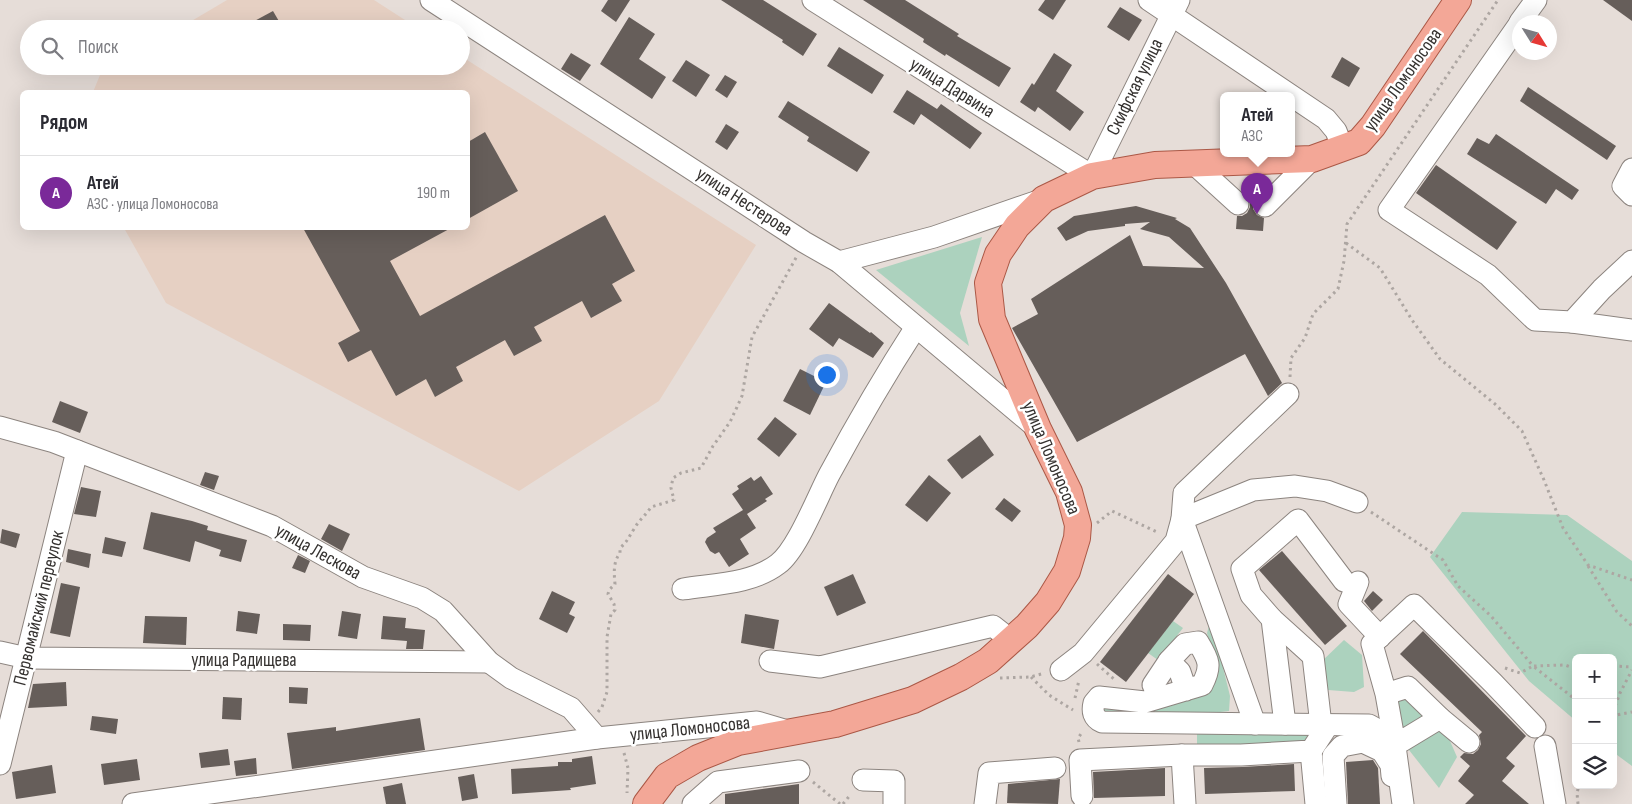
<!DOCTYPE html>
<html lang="ru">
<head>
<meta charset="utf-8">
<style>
  body { margin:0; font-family:"Sofia Sans Condensed",sans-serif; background:#f2f2f3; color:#2b2b33 }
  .controls { position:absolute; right:15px; bottom:15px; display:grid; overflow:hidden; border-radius:8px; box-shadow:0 5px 20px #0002 }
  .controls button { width:45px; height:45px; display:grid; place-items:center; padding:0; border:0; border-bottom:1px solid #e1e1e2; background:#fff; color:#2b2b33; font:25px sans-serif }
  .compass { position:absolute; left:1512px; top:15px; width:45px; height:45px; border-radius:50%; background:#fff; box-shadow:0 5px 20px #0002; rotate:127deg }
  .you { position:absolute; left:826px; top:374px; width:18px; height:18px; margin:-12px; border:4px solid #fff; border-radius:50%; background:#1a73e8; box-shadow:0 0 0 8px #1a73e833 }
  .badge { display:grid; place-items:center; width:32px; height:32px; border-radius:50%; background:#7a2999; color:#fff; font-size:16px; font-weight:700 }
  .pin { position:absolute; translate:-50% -41px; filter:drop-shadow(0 1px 2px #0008) }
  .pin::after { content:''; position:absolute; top:26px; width:18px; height:15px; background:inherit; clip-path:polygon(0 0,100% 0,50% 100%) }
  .popup { position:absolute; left:1220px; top:92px; width:75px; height:65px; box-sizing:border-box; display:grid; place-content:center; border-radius:8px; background:#fff; filter:drop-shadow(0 1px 4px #0005); font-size:16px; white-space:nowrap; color:#7c7c81 }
  .popup b { font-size:19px; color:#2b2b33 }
  .popup::after { content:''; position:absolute; left:50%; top:100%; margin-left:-10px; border:10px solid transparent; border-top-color:#fff }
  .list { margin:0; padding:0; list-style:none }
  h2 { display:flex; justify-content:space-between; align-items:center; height:65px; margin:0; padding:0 20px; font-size:21px }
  h2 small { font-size:16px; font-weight:400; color:#7c7c81 }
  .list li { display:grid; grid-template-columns:32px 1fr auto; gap:15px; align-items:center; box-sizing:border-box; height:75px; padding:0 20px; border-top:1px solid #e1e1e2 }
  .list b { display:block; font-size:19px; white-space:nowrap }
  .list p { margin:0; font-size:16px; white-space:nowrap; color:#7c7c81 }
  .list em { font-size:16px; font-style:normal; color:#7c7c81 }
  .icon { flex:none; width:28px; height:28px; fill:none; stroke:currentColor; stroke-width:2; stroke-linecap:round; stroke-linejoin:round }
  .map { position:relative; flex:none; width:1632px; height:804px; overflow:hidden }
  .search { position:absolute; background:#fff; box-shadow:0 5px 20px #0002; left:20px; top:20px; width:450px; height:55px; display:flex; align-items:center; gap:12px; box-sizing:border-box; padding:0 18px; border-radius:28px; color:#7c7c81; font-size:19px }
  .panel { position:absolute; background:#fff; box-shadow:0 5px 20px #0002; left:20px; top:90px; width:450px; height:140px; border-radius:8px }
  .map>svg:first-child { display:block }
  .industrial { fill:#e6d0c3 }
  .green { fill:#acd2be }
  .building { fill:#665e5a }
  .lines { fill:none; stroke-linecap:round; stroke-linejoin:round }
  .minor-casing { stroke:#8c847f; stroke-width:23 }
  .major-casing { stroke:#ab5846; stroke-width:28 }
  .path { stroke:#ada6a2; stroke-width:3; stroke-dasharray:2.5 4; stroke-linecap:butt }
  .minor { stroke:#fff; stroke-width:21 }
  .major { stroke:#f3a797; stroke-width:26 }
  .labels { text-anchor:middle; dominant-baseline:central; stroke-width:5; stroke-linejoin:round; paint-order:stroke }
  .street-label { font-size:19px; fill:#353230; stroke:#fff }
</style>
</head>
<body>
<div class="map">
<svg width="1632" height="804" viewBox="0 0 1632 804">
  <rect width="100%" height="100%" fill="#e6ddd8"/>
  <!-- industrial -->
  <g class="industrial">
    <path d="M227,0H374L419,29H178Z"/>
    <path d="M461,56L756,245L659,401L519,491L166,303L124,228H468V92H93L100,75L115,66H461Z"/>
  </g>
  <!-- green -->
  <g class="green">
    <path d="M982,237L960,313L969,346L876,270Z"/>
    <path d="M1462,512L1567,515L1632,561V766L1613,752V658H1576V721L1529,681L1430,557Z"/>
    <path d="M1211,619L1230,696L1229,711L1203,714L1100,715L1103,702L1210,688L1218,675L1207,633Z"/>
    <path d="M1173,621L1183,628L1158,660L1148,653Z"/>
    <path d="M1344,640L1362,655L1364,687L1354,692L1328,690L1320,663Z"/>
    <path d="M1399,693L1432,717L1400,734L1394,698Z"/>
    <path d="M1443,725L1457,757L1439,788L1405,745Z"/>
    <path d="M1197,728H1317L1308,742L1197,750Z"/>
  </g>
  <!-- building -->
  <g class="building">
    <path d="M608,0H630L616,22L601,11Z"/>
    <path d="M721,0H763L817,34L803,56L782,42L783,40Z"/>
    <path d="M863,0H905L959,34L957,36L1011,68L999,87L946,54L945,56L923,42L924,39Z"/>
    <path d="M1045,0H1066L1053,20L1038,10Z"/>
    <path d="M1603,0H1632V21Z"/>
    <path d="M1120,7L1142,20L1129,41L1107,27Z"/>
    <path d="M273,11L280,23L270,29H240Z"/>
    <path d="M629,17L655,34L639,59L666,77L652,99L600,64Z"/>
    <path d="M839,47L884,75L872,94L827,66Z"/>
    <path d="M571,53L591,65L580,81L561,69Z"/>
    <path d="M1054,53L1072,65L1056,91L1084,112L1070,131L1038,107L1035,112L1020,102L1032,83L1034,85Z"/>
    <path d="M1342,57L1360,68L1349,87L1331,77Z"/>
    <path d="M686,60L710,75L696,97L672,81Z"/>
    <path d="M725,75L737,82L727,98L715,90Z"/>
    <path d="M1528,87L1616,146L1607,160L1520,101Z"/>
    <path d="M907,90L937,109L941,104L982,133L970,149L921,114L914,125L893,112Z"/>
    <path d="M788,101L870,152L857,172L807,141L809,137L778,117Z"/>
    <path d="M726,124L739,132L727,150L715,142Z"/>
    <path d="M485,132L518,191L468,219V142Z"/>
    <path d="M1496,134L1579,190L1572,200L1556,189L1546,204L1467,154L1477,138L1489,144Z"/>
    <path d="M1436,165L1517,222L1497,250L1416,193Z"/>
    <path d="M1248,197L1256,198L1253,203V209L1257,215L1264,218L1263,231L1236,229L1237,216H1242L1247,213L1250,207V201Z"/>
    <path d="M1136,206L1177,218L1175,219L1190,228L1226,283L1282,383L1268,396L1245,354L1077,442L1012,328L1038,314L1031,299L1130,235L1143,266L1204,268L1169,237L1140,229L1150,222L1125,224V226L1088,231L1066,241L1057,228L1074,216Z"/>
    <path d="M605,215L635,271L612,284L622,301L591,318L582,301L534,327L542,341L514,356L505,340L456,367L463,381L435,397L426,379L396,396L371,350L348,362L338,343L360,331L303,228H451L390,261L420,316Z"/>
    <path d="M829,303L870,333L871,332L884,343L873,358L839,338L833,347L809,329Z"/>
    <path d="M800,369L826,382L810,415L783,401Z"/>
    <path d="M60,401L88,412L80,433L52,422Z"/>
    <path d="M775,417L797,434L779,457L757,439Z"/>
    <path d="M980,435L994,455L962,479L947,460Z"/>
    <path d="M205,472L219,476L214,490L200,485Z"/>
    <path d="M929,475L951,493L927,522L905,505Z"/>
    <path d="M761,476L773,494L765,499L767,501L747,514L756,528L740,539L749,554L729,567L719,552L715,554L710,551L705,542L707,538L716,532L713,528L743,510L732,494L739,489L737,486L751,477L754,481Z"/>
    <path d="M81,487L101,491L96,517L74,514Z"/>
    <path d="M1004,498L1021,511L1012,522L995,509Z"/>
    <path d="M151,512L192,521L208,526L207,530L247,540L241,562L219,556L221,550L195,541L190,562L143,549Z"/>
    <path d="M329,524L350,534L342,551L321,539Z"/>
    <path d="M2,529L20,534L16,548L0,543Z"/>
    <path d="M105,537L126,542L122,557L102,553Z"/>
    <path d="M68,549L91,554L89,568L66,562Z"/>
    <path d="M1282,551L1347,626L1325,645L1259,570Z"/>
    <path d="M298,555L310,561L305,573L292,568Z"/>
    <path d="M853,574L866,603L837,616L824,587Z"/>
    <path d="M1168,574L1194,594L1126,682L1100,662Z"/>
    <path d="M61,583L80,587L70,637L50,633Z"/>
    <path d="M552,591L575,602L569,614L575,617L567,633L539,619Z"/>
    <path d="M1373,591L1383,600L1372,611L1364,601Z"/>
    <path d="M238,611L260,614L257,634L236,631Z"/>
    <path d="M342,611L361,614L357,639L338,636Z"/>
    <path d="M745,614L779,620L774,649L741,643Z"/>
    <path d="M145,616L187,617L186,645L143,643Z"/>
    <path d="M383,616L406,618L405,628L425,630L423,649H406L407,641L381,639Z"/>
    <path d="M283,624L311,625L310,641L283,640Z"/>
    <path d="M1423,631L1526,736L1506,758L1515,766L1502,781L1529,804H1465L1474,795L1458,781L1470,766L1460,757L1464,753L1473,754L1478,750L1481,744L1479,735L1482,732L1400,654Z"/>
    <path d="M66,682L67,706L28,708L33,684Z"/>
    <path d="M289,687L308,688L307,704L289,703Z"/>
    <path d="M223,697L242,698L241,720L222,719Z"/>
    <path d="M92,716L118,719L116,734L90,730Z"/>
    <path d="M420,718L425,750L292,769L287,733L336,727V731Z"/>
    <path d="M228,749L230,765L201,768L199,753Z"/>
    <path d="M592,756L596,784L570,788L571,790L512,794L511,769L558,766V762H572V759Z"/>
    <path d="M256,758L257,774L236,776L234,761Z"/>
    <path d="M137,759L140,780L104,785L101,764Z"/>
    <path d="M1373,760L1378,768L1380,804H1348L1346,762Z"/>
    <path d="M1294,764L1295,791L1205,794L1204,768L1242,767Z"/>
    <path d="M52,765L56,793L16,799L12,772Z"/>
    <path d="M1165,768V796L1094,798L1093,772Z"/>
    <path d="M474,774L478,798L462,801L458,777Z"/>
    <path d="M1060,779L1058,804L1007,803L1008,784Z"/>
    <path d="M402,783L406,804H386L383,787Z"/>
    <path d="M799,784V804H725V794Z"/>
  </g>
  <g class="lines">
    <defs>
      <g id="minor">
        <path d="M431,0L804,242L839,262L1038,429"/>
        <path d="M813,0L1092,176L1179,0"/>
        <path d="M1149,0L1326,119L1336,131L1343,149"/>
        <path d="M1520,22L1536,0"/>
        <path d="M1520,23L1389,210L1488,275L1535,320L1572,322L1602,289L1632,261"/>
        <path d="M1193,163L1238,204"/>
        <path d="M1632,169L1623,186L1632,195"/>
        <path d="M1265,206L1312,159"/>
        <path d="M839,262L934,237L1044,199"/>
        <path d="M1572,322L1632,330"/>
        <path d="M0,427L54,442L272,526L363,577L422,598L443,611L489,662L511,678L571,708L597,738"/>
        <path d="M1358,582L1349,604L1380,637"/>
        <path d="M683,589C714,584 752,584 778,564C797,550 817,498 829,475C856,425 885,375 916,327"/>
        <path d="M1272,619L1313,656L1321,725"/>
        <path d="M0,652L27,658L489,662"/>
        <path d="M770,661L820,667L993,626L1012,641"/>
        <path d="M1061,670L1083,653L1176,541L1182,519L1184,493L1288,394"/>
        <path d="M1153,685L1169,661"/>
        <path d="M1186,690L1180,672L1169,661L1185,644L1198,642C1209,660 1212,666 1202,685L1145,702L1099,697L1094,703C1092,711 1093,718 1102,722L1369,725L1394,739L1403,804"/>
        <path d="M1386,694L1408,687L1440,718L1402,741L1394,739L1386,694L1372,644L1414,605L1493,683L1535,727"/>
        <path d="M1440,718L1469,742"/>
        <path d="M1255,724L1182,519L1253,490L1295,486L1327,491L1357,502"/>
        <path d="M1285,724L1272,619L1251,595L1242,569L1298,520L1344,581"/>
        <path d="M1545,746L1555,804"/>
        <path d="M1311,751L1316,804"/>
        <path d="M1182,755L1185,804"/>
        <path d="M0,764L77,451"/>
        <path d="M863,780L894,781V804"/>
        <path d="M1082,796L1080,760L1182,755H1241L1311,751L1328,725"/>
        <path d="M133,804L597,738L757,722L791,732"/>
        <path d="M693,804L718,782L799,771"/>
        <path d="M985,804L989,773L1055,768"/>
        <path d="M1336,804L1333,756L1342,746L1363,742L1382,751L1391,765L1392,776"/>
      </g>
      <path id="major" d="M646,804L667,776L698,758L738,742L835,724L913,700L961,677L988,661L1027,626L1048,602L1067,571L1077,538L1078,525L1069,492L1038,429L992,319L988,283L998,254L1017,226L1044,199L1092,176L1155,165L1312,159L1359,142L1373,126L1458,0"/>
    </defs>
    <!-- minor casing -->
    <use href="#minor" class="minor-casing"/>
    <!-- major casing -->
    <use href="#major" class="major-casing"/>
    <!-- path -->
    <g class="path">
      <path d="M1346,243L1380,268L1412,320L1440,359L1495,404L1522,431L1544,480L1563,528L1588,565L1632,580"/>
      <path d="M1290,377L1291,358L1305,338L1313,314L1338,289L1344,261L1347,224L1498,0"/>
      <path d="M1371,512L1443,560L1458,586L1491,616L1533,666L1565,665L1576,669"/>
      <path d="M1097,523L1112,511L1159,533"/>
      <path d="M1588,566L1617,612L1632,626"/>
      <path d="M1097,664L1115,680"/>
      <path d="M1613,666L1632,667"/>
      <path d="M1505,668L1520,673L1533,666L1576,700"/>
      <path d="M1031,677L1049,695L1073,710"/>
      <path d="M1000,678L1030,677L1045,673"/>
      <path d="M1075,698L1079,680"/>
      <path d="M598,712L602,707L607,692V637L611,614L615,610L614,604L608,594L609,590L615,584C614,573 613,562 620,553V548C628,541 628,538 634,529C639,520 646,515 651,507L674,500L671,488L673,478L681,473L701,468L713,446L730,422L737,407L742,396L752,337L797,256"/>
      <path d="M1613,712L1620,693L1632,670"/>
      <path d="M1613,719L1617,715L1632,712"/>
      <path d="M1079,742L1078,738L1083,731"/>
      <path d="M624,753L628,768L627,793"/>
      <path d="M813,782L840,804"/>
      <path d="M843,804L851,794"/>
      <path d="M1578,804L1577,793L1579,785"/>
    </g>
    <!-- minor -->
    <use href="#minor" class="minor"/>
    <!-- major -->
    <use href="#major" class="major"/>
  </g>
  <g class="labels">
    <!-- street labels -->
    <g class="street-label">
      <text transform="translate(1403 80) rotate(-55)">улица Ломоносова</text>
      <text transform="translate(1135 87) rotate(-64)">Скифская улица</text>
      <text transform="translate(952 88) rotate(32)">улица Дарвина</text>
      <text transform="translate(744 202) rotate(33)">улица Нестерова</text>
      <text transform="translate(1051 458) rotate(67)">улица Ломоносова</text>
      <text transform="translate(318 552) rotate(29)">улица Лескова</text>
      <text transform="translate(39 608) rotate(-76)">Первомайский переулок</text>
      <text x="244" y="660">улица Радищева</text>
      <text transform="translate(690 729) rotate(-6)">улица Ломоносова</text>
    </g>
  </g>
</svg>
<div class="controls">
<button>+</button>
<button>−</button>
<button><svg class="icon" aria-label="layers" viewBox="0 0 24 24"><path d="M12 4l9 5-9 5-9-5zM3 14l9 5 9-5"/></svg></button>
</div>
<svg class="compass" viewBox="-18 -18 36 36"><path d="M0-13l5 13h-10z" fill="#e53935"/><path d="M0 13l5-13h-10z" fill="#7c7c81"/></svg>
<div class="you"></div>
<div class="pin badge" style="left:1257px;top:214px">A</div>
<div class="popup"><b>Атей</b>АЗС</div>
<div class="search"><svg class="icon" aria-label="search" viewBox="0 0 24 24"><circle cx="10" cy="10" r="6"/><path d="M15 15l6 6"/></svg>Поиск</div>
<section class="panel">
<h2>Рядом<small></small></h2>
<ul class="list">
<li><span class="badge">A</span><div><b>Атей</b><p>АЗС · улица Ломоносова</p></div><em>190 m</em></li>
</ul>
</section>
</div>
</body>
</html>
